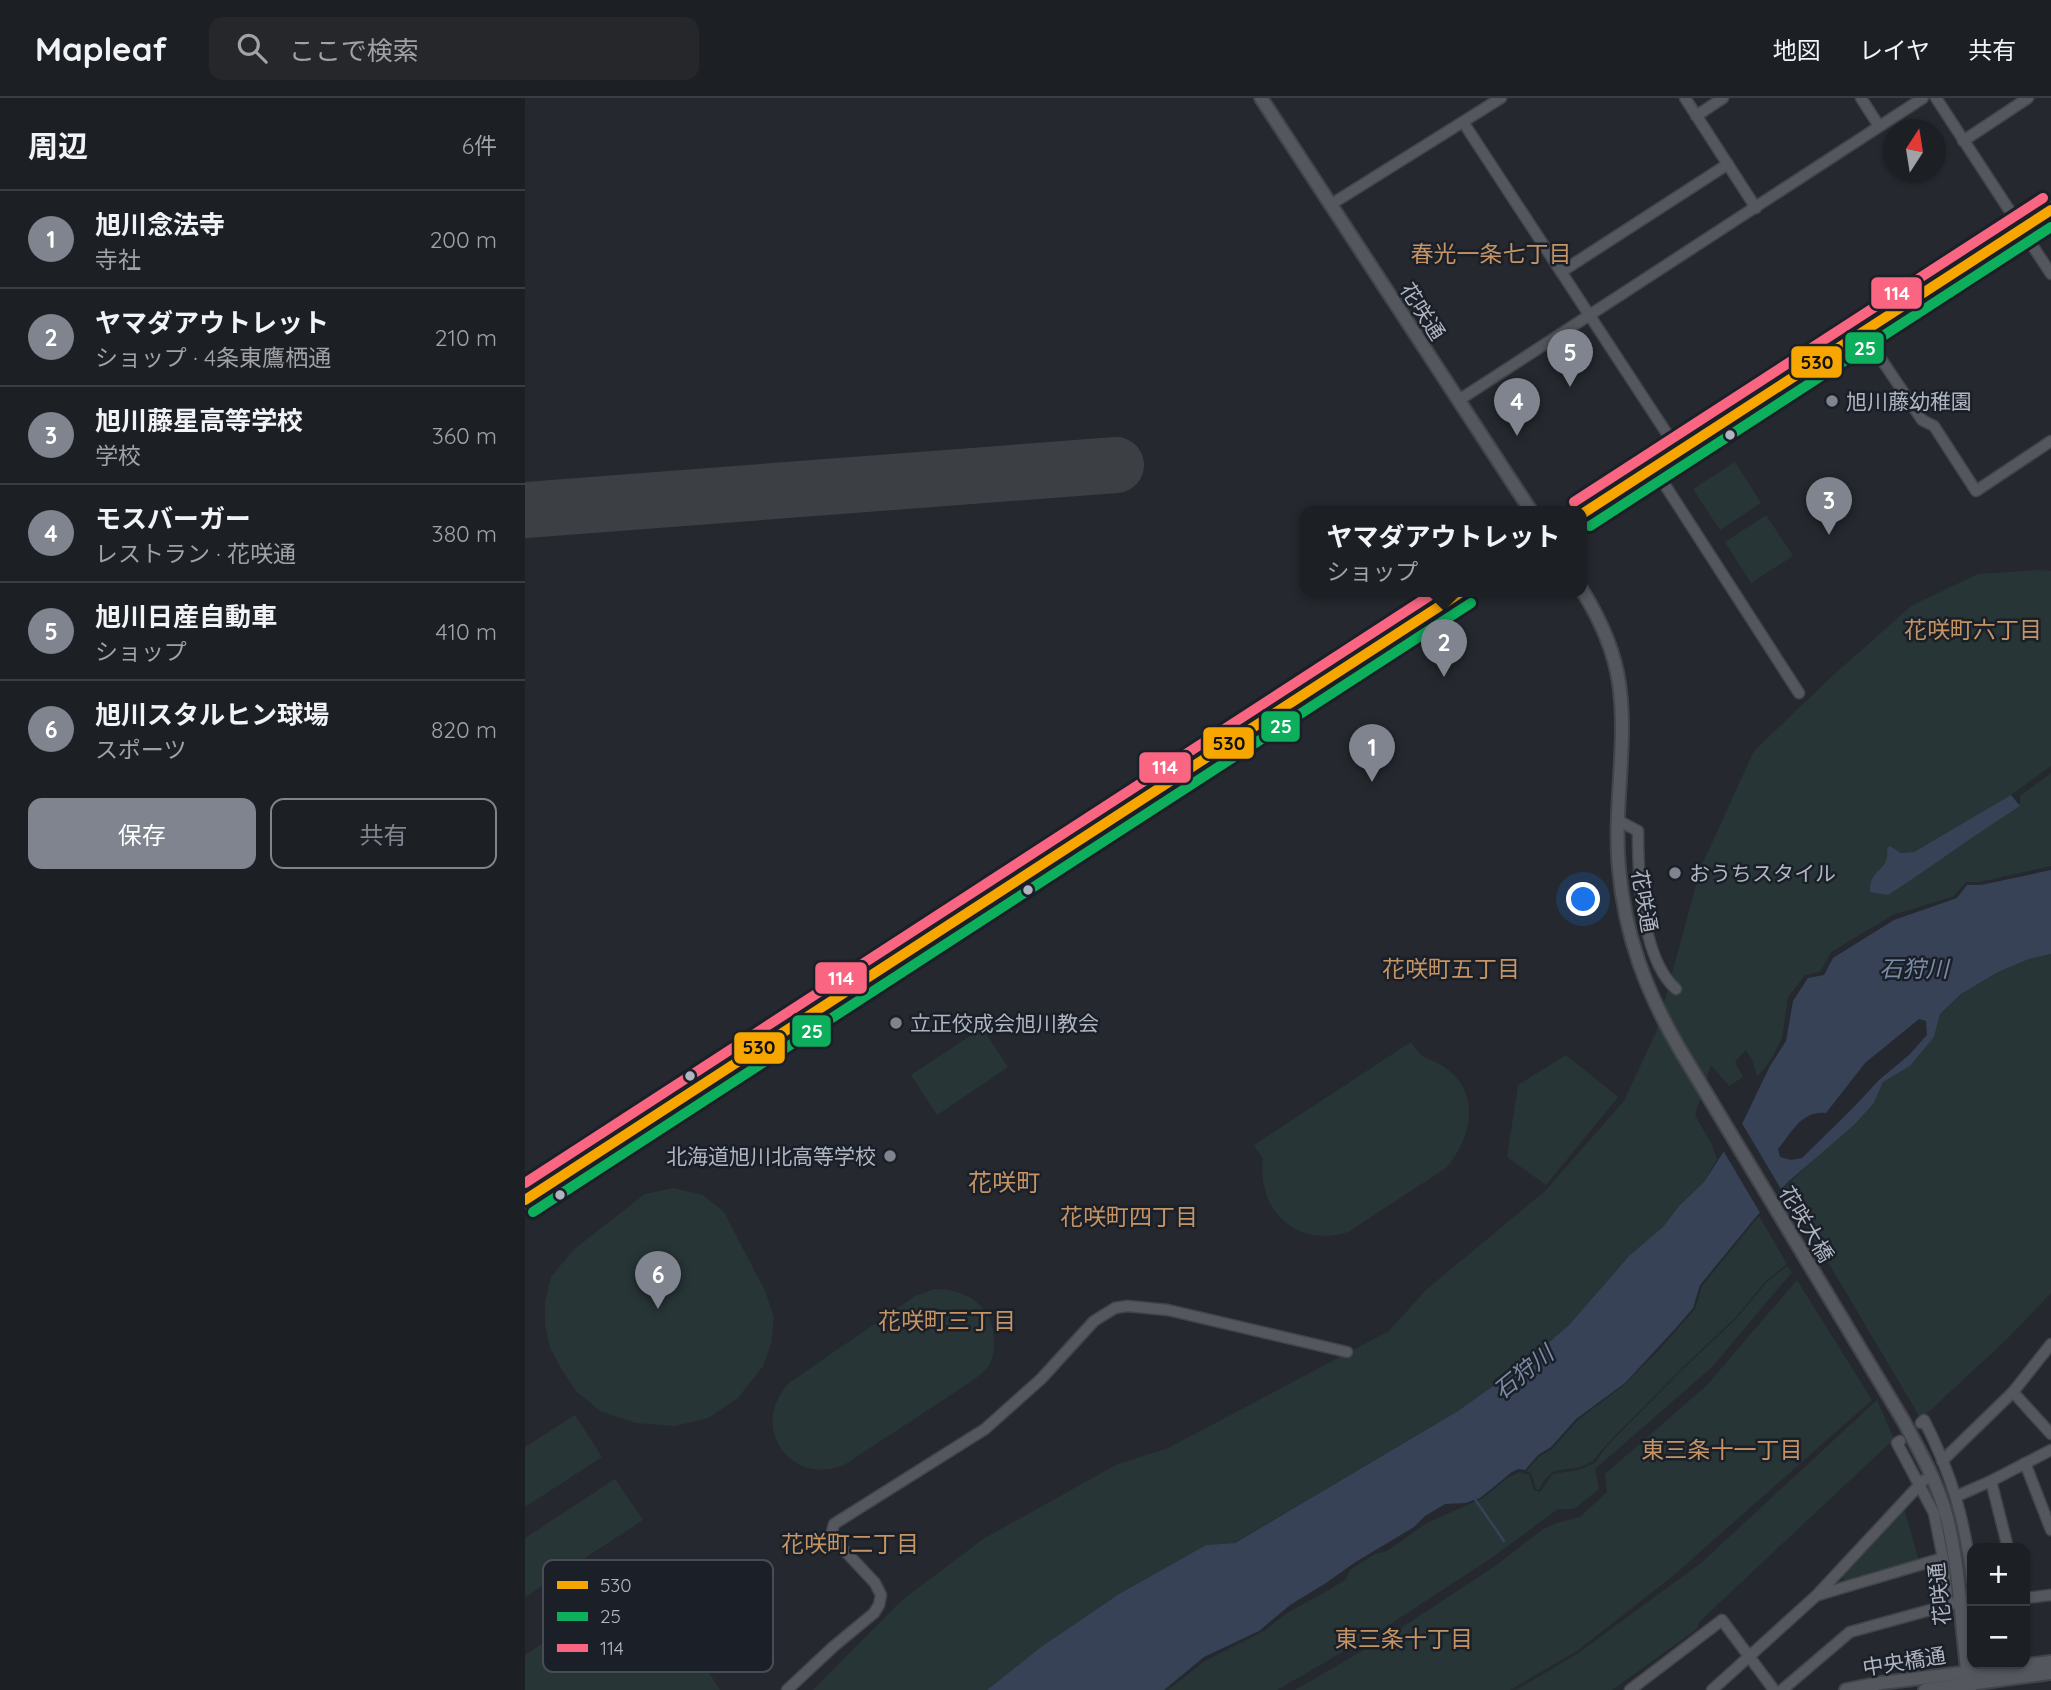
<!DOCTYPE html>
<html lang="ja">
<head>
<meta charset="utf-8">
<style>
  body { margin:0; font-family:Quicksand,"Noto Sans JP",sans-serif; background:#25272b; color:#f1f3f6 }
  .controls { position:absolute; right:21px; bottom:21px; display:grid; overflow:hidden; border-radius:14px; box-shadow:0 2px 5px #0004 }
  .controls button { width:63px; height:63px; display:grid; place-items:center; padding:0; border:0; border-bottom:2px solid #3a3d41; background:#1c1f23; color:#f1f3f6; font:35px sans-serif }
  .compass { position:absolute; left:1358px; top:21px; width:63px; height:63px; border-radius:50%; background:#1c1f23; box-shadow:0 2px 5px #0004; rotate:12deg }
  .you { position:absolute; left:1059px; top:802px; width:24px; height:24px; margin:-18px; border:5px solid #fff; border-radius:50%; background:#1a73e8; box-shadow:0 0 0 10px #1a73e833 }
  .badge { display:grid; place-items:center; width:46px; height:46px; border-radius:50%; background:#7f848e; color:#fff; font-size:23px; font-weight:700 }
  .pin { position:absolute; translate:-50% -58px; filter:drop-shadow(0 2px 4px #0008) }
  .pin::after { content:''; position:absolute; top:37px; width:24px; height:21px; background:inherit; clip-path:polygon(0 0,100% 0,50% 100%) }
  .popup { position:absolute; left:775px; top:408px; width:287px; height:91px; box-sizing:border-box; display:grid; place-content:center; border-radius:14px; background:#1c1f23; filter:drop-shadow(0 2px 5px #0005); font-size:23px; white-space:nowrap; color:#a0a2a6 }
  .popup b { font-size:26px; color:#f1f3f6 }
  .popup::after { content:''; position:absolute; left:50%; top:100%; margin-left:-14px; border:14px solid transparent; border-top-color:#1c1f23 }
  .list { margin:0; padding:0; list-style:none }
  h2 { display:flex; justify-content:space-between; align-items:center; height:91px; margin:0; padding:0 28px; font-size:30px }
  h2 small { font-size:23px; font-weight:400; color:#a0a2a6 }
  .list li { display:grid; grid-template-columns:46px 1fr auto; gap:21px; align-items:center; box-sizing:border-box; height:98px; padding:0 28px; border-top:2px solid #3a3d41 }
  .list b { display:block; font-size:26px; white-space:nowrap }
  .list p { margin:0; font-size:23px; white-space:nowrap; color:#a0a2a6 }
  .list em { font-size:23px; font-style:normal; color:#a0a2a6 }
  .actions { display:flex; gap:14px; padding:21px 28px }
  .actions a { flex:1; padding:16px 0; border:2px solid #7f848e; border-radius:14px; text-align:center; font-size:24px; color:#7f848e }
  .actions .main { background:#7f848e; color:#fff }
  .icon { flex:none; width:38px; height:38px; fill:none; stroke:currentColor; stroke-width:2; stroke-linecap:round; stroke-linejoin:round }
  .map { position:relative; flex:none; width:1526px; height:1592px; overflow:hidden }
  header { display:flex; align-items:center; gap:42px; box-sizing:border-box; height:98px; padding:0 35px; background:#1c1f23; border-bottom:2px solid #3a3d41 }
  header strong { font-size:33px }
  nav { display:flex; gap:38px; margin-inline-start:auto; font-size:24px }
  .search { width:490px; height:63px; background:#25272b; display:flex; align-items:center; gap:18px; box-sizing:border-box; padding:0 24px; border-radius:14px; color:#a0a2a6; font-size:26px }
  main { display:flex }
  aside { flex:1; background:#1c1f23 }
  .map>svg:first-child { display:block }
  .green { fill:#273537 }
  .water { fill:#374257; fill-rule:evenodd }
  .pier { fill:#25292f }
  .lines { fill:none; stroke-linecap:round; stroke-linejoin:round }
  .stream { stroke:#374257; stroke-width:2.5 }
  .runway { stroke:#3c4045; stroke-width:56 }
  .minor-casing { stroke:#414449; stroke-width:13 }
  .tertiary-casing { stroke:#414449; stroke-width:16 }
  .trunk-casing { stroke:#42454b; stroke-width:19 }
  .minor { stroke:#54575e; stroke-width:10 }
  .tertiary { stroke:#54575e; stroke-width:12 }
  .trunk { stroke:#585a5f; stroke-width:16 }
  .bus-1-casing { stroke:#1a1f28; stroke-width:16 }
  .bus-2-casing { stroke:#1a1f28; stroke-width:16 }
  .bus-3-casing { stroke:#1a1f28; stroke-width:16 }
  .bus-1 { stroke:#f7a600; stroke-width:10 }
  .bus-2 { stroke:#0daf5c; stroke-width:10 }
  .bus-3 { stroke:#fa6682; stroke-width:10 }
  .poi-dot { fill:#7f848e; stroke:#1a1f28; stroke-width:2.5 }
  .bus-dot { fill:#afb5c1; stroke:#1a1f28; stroke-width:2.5 }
  .labels { text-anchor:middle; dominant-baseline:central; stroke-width:5; stroke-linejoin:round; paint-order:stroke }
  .street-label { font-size:21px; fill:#afb5c1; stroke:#1a1f28 }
  .poi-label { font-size:21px; fill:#afb5c1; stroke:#1a1f28; text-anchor:start }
  .neighbourhood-label { font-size:23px; fill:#c59465; stroke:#1a1f28 }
  .water-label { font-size:23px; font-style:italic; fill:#7a8ba6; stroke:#1a1f28 }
  .quarter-label { font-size:24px; fill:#c59465; stroke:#1a1f28 }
  .key { fill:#1a1f28; stroke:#474c56; stroke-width:2 }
  .key-label { font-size:19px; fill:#afb5c1 }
  .line-badge { stroke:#1a1f28; stroke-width:2.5 }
  .badge-label { font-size:19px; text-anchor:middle; font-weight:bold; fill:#fff }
  .pale-badge-label { font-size:19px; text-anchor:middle; font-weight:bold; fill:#111 }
</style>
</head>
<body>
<header>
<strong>Mapleaf</strong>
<div class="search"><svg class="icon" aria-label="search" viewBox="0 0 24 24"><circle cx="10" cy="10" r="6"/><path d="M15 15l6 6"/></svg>ここで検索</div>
<nav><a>地図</a><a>レイヤ</a><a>共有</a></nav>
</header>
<main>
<aside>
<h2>周辺<small>6件</small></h2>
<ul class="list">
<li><span class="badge">1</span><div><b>旭川念法寺</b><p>寺社</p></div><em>200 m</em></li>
<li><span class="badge">2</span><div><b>ヤマダアウトレット</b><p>ショップ · 4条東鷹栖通</p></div><em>210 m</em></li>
<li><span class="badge">3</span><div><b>旭川藤星高等学校</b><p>学校</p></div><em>360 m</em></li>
<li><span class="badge">4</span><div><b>モスバーガー</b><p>レストラン · 花咲通</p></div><em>380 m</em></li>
<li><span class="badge">5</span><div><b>旭川日産自動車</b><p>ショップ</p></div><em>410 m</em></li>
<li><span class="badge">6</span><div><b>旭川スタルヒン球場</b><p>スポーツ</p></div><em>820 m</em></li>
</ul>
<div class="actions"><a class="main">保存</a><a>共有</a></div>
</aside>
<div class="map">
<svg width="1526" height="1592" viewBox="0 0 1526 1592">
  <rect width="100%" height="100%" fill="#25292f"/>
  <!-- green -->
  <g class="green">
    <path d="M1210,364L1236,405L1195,432L1168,391Z"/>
    <path d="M1241,417L1268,458L1226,485L1200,444Z"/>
    <path d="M1515,472L1526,473V668L1486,697L1389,754L1375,755L1365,748L1362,750C1365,775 1345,769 1345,794L1495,708V698L1526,675V768L1455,784H1441L1429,798L1368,817L1306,854L1295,874L1280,877L1263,899L1257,940L1246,962L1232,979L1228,964L1221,952L1210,964L1218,979L1204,988L1186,967L1170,1017L1186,1045L1192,1061L1179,1084L1154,1108L1138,1129L1105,1157L1044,1227L999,1266L933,1313L709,1445L681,1447L594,1496L516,1549L462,1592H288L376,1503L458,1441L591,1367L643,1350L864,1233L902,1191L1020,1093L1099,1003L1131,934L1176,769L1229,653L1303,582L1386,508L1453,476Z"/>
    <path d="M1526,856V1195L1482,1241L1396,1321L1259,1090L1305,1046L1330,1026L1349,1005L1358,984L1385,968L1409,939L1415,916L1436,896L1473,874L1504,861Z"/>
    <path d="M457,930L483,969L412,1017L386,977Z"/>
    <path d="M886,944C899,965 901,957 919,969C957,994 947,1041 921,1070L823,1134C771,1151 732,1112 738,1061L729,1047Z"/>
    <path d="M1041,957L1093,999L1021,1087L982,1059L993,987Z"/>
    <path d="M148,1090L178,1097L199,1114L240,1193L249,1219L246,1246L238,1268L212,1301L183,1320L150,1328L111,1325L75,1313L51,1293L37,1272L25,1250L20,1226V1203L26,1179L48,1152L120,1096Z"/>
    <path d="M1234,1118L1262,1166L1240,1184L1211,1219L1156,1271L1081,1347L1068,1363L1055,1369L1029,1373L1019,1382L1014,1392L1011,1391L1006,1375L1001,1373L1015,1358L1026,1352L1053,1322L1099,1287L1134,1252L1170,1211L1177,1188Z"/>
    <path d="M1262,1168L1267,1174L1187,1269L1070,1371L1074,1391L1049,1411H1033L965,1461L856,1532L752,1592H643L680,1563L739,1533L762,1515L807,1490L821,1481L825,1472L850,1456L862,1453L902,1425L958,1400L984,1379L995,1374L1004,1377L1009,1392L1015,1394L1028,1376L1054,1372L1070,1365L1082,1348L1157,1272L1212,1220L1241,1185Z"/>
    <path d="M1272,1182L1347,1302L1149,1477L1052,1553L985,1592H770L873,1532L970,1468L1018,1431L1032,1425L1055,1419L1082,1394L1080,1376L1182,1287Z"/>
    <path d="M410,1191C440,1191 468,1207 469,1241C469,1249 469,1259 464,1267C460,1274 451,1280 444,1285L319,1367C265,1389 223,1328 264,1285L390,1198Z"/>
    <path d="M1352,1302L1369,1341L1174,1524L1172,1531L1087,1592H991L1052,1556L1176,1465Z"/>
    <path d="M50,1317L77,1359L0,1409V1349Z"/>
    <path d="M90,1381L118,1422L0,1499V1440Z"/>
    <path d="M1379,1410L1394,1463L1320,1484L1317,1478Z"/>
    <path d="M109,1486L129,1489L195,1592H0V1557Z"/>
  </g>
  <!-- water -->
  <g class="water">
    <path d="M1486,697L1495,708C1450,736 1408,768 1363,797L1345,794C1344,769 1365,775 1362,750L1365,748L1376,755L1389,754Z"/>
    <path d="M1526,772V856L1504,861L1473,874L1436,896L1415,916L1409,939L1385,968L1358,984L1349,1005L1330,1026L1263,1084L1230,1120L1175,1187L1168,1210L1149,1232L1100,1285L1051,1321L1026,1349L1013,1357L1000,1372L993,1371L987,1374L955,1400L940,1405L920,1406L900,1418L889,1429L829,1465L801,1485L765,1507L734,1533L679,1559L639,1592H462L516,1549L594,1496L681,1447L710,1445L933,1313L999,1266L1044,1227L1105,1157L1138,1129L1154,1108L1179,1084L1218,1024L1245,968L1261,943L1268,903L1283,880L1299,877L1308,860L1369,822L1432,800L1442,787H1456ZM1394,921L1401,923L1402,937L1384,957L1354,982L1329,1009L1277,1060L1266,1062L1255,1059L1253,1051C1267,1034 1277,1012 1301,1015L1340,965Z"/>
  </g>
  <!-- pier -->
  <path class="pier" d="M1215,1022L1259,1096L1237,1118L1196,1049Z"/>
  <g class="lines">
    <!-- stream -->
    <path class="stream" d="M949,1400L979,1443"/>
    <!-- runway -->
    <path class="runway" d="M0,412L591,367"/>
    <defs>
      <g id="minor">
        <path d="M1160,0L1231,110"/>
        <path d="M1336,0L1354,28"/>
        <path d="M1411,0L1526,176"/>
        <path d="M1171,18L1198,0"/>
        <path d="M938,24L1154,354"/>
        <path d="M1438,43L1503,0"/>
        <path d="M805,107L976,0"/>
        <path d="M1036,174L1203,66"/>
        <path d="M1338,234L1397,322L1409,328L1451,393L1526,343"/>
        <path d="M934,302L1398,0"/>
        <path d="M1129,370L1274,595"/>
        <path d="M1092,722L1113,733C1113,777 1116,860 1151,891"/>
        <path d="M1488,1294L1526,1336"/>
        <path d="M1396,1325L1399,1322C1427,1377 1440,1422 1447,1483"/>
        <path d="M1375,1343L1372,1345L1409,1415L1418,1460L1423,1506"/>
        <path d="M1417,1363L1488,1294L1526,1246"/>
        <path d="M1500,1365L1526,1432"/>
        <path d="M1466,1383L1483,1450"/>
        <path d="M1432,1398L1466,1383L1526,1352"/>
        <path d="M1293,1497L1418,1460"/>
        <path d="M1500,1500L1526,1497"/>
        <path d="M262,1592L308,1549L349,1515L354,1507L356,1497L350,1485L306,1438L309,1426L460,1331L516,1281L569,1223L590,1210L602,1208L643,1212L822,1254"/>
        <path d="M1105,1592L1197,1522L1249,1592"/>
        <path d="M1187,1592L1292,1497L1399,1382"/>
        <path d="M1257,1592L1325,1534L1434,1504"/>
      </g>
      <g id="tertiary">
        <path d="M736,0L1006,413"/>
        <path d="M1057,492C1075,521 1089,551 1094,585C1103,646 1088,709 1094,771C1100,838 1121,893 1154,950L1378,1322C1395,1354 1413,1385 1422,1420C1436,1476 1436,1535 1445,1592"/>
        <path d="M1321,1592L1356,1585L1526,1564"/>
        <path d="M1400,1592L1526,1575"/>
      </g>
      <g id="trunk">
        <path d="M1057,416L1526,112"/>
        <path d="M0,1102L938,493"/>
      </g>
    </defs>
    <!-- minor casing -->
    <use href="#minor" class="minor-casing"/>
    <!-- tertiary casing -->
    <use href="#tertiary" class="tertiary-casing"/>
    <!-- trunk casing -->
    <use href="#trunk" class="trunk-casing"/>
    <!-- minor -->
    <use href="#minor" class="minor"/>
    <!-- tertiary -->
    <use href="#tertiary" class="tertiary"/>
    <!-- trunk -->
    <use href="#trunk" class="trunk"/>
    <defs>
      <g id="bus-1">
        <path d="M1057,416L1526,112"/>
        <path d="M0,1102L938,493"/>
      </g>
      <g id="bus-2">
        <path d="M1065,428L1526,129"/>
        <path d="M8,1114L946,505"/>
      </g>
      <g id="bus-3">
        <path d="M1049,404L1518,100"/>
        <path d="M0,1085L912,493"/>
      </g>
    </defs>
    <!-- bus-1 casing -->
    <use href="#bus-1" class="bus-1-casing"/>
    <!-- bus-2 casing -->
    <use href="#bus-2" class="bus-2-casing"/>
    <!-- bus-3 casing -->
    <use href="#bus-3" class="bus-3-casing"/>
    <!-- bus-1 -->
    <use href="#bus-1" class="bus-1"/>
    <!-- bus-2 -->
    <use href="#bus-2" class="bus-2"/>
    <!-- bus-3 -->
    <use href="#bus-3" class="bus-3"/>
  </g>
  <!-- markers -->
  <g class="poi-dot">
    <circle cx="1307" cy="303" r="7"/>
    <circle cx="1150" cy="775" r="7"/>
    <circle cx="371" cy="925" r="7"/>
    <circle cx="365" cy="1058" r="7"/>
  </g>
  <g class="bus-dot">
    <circle cx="1205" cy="337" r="6"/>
    <circle cx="503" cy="792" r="6"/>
    <circle cx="165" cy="978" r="6"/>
    <circle cx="35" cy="1097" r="6"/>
  </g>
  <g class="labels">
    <!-- street labels -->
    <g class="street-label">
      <text transform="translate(898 213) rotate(57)">花咲通</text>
      <text transform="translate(1120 803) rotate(80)">花咲通</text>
      <text transform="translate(1282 1126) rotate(59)">花咲大橋</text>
      <text transform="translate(1414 1496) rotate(-96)">花咲通</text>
      <text transform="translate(1379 1563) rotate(-9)">中央橋通</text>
    </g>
    <!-- poi labels -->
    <g class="poi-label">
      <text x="1321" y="303">旭川藤幼稚園</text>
      <text x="1164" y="775">おうちスタイル</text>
      <text x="385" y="925">立正佼成会旭川教会</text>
      <text x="351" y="1058" text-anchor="end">北海道旭川北高等学校</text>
    </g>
    <!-- neighbourhood labels -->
    <g class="neighbourhood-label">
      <text x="966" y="155">春光一条七丁目</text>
      <text x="1448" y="531">花咲町六丁目</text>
      <text x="926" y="870">花咲町五丁目</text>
      <text x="604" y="1118">花咲町四丁目</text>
      <text x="422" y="1222">花咲町三丁目</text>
      <text x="1197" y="1351">東三条十一丁目</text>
      <text x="325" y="1445">花咲町二丁目</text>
      <text x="879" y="1540">東三条十丁目</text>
    </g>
    <!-- water labels -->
    <g class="water-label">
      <text x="1389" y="870">石狩川</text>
      <text transform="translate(998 1274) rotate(-39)">石狩川</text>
    </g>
    <!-- quarter labels -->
    <g class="quarter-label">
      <text x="479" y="1084">花咲町</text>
    </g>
  </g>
  <!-- legend -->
  <rect x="18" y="1462" width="230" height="112" rx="10" class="key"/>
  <rect x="32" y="1483" width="31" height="8" fill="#f7a600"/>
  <rect x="32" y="1514" width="31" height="9" fill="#0daf5c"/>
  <rect x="32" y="1546" width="31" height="8" fill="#fa6682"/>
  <g class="key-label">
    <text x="75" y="1494">530</text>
    <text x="75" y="1525">25</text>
    <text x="75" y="1557">114</text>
  </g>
  <g class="line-badge">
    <rect x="1345" y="178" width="53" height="34" rx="7" fill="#fa6682"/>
    <rect x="1319" y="233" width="41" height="34" rx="7" fill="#0daf5c"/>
    <rect x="1265" y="247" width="53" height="34" rx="7" fill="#f7a600"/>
    <rect x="735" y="612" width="41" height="33" rx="7" fill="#0daf5c"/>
    <rect x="677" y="628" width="53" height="34" rx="7" fill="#f7a600"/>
    <rect x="613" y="653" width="54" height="33" rx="7" fill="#fa6682"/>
    <rect x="289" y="863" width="54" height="34" rx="7" fill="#fa6682"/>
    <rect x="266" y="916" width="41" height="34" rx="7" fill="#0daf5c"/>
    <rect x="208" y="933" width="53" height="34" rx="7" fill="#f7a600"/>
  </g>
  <g class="badge-label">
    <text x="1372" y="202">114</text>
    <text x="1340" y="257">25</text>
    <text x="756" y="635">25</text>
    <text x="640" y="676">114</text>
    <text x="316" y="887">114</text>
    <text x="287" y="940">25</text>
  </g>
  <g class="pale-badge-label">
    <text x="1292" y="271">530</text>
    <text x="704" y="652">530</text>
    <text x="234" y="956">530</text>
  </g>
</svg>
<div class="controls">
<button>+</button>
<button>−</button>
</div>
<svg class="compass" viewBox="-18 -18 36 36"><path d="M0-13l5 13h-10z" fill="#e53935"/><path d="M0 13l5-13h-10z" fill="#a0a2a6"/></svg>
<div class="you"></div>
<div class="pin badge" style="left:847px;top:684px">1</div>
<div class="pin badge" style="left:919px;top:579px">2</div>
<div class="popup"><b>ヤマダアウトレット</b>ショップ</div>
<div class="pin badge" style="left:1304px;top:437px">3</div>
<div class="pin badge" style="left:992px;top:338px">4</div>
<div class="pin badge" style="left:1045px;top:289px">5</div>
<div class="pin badge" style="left:133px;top:1211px">6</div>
</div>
</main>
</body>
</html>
